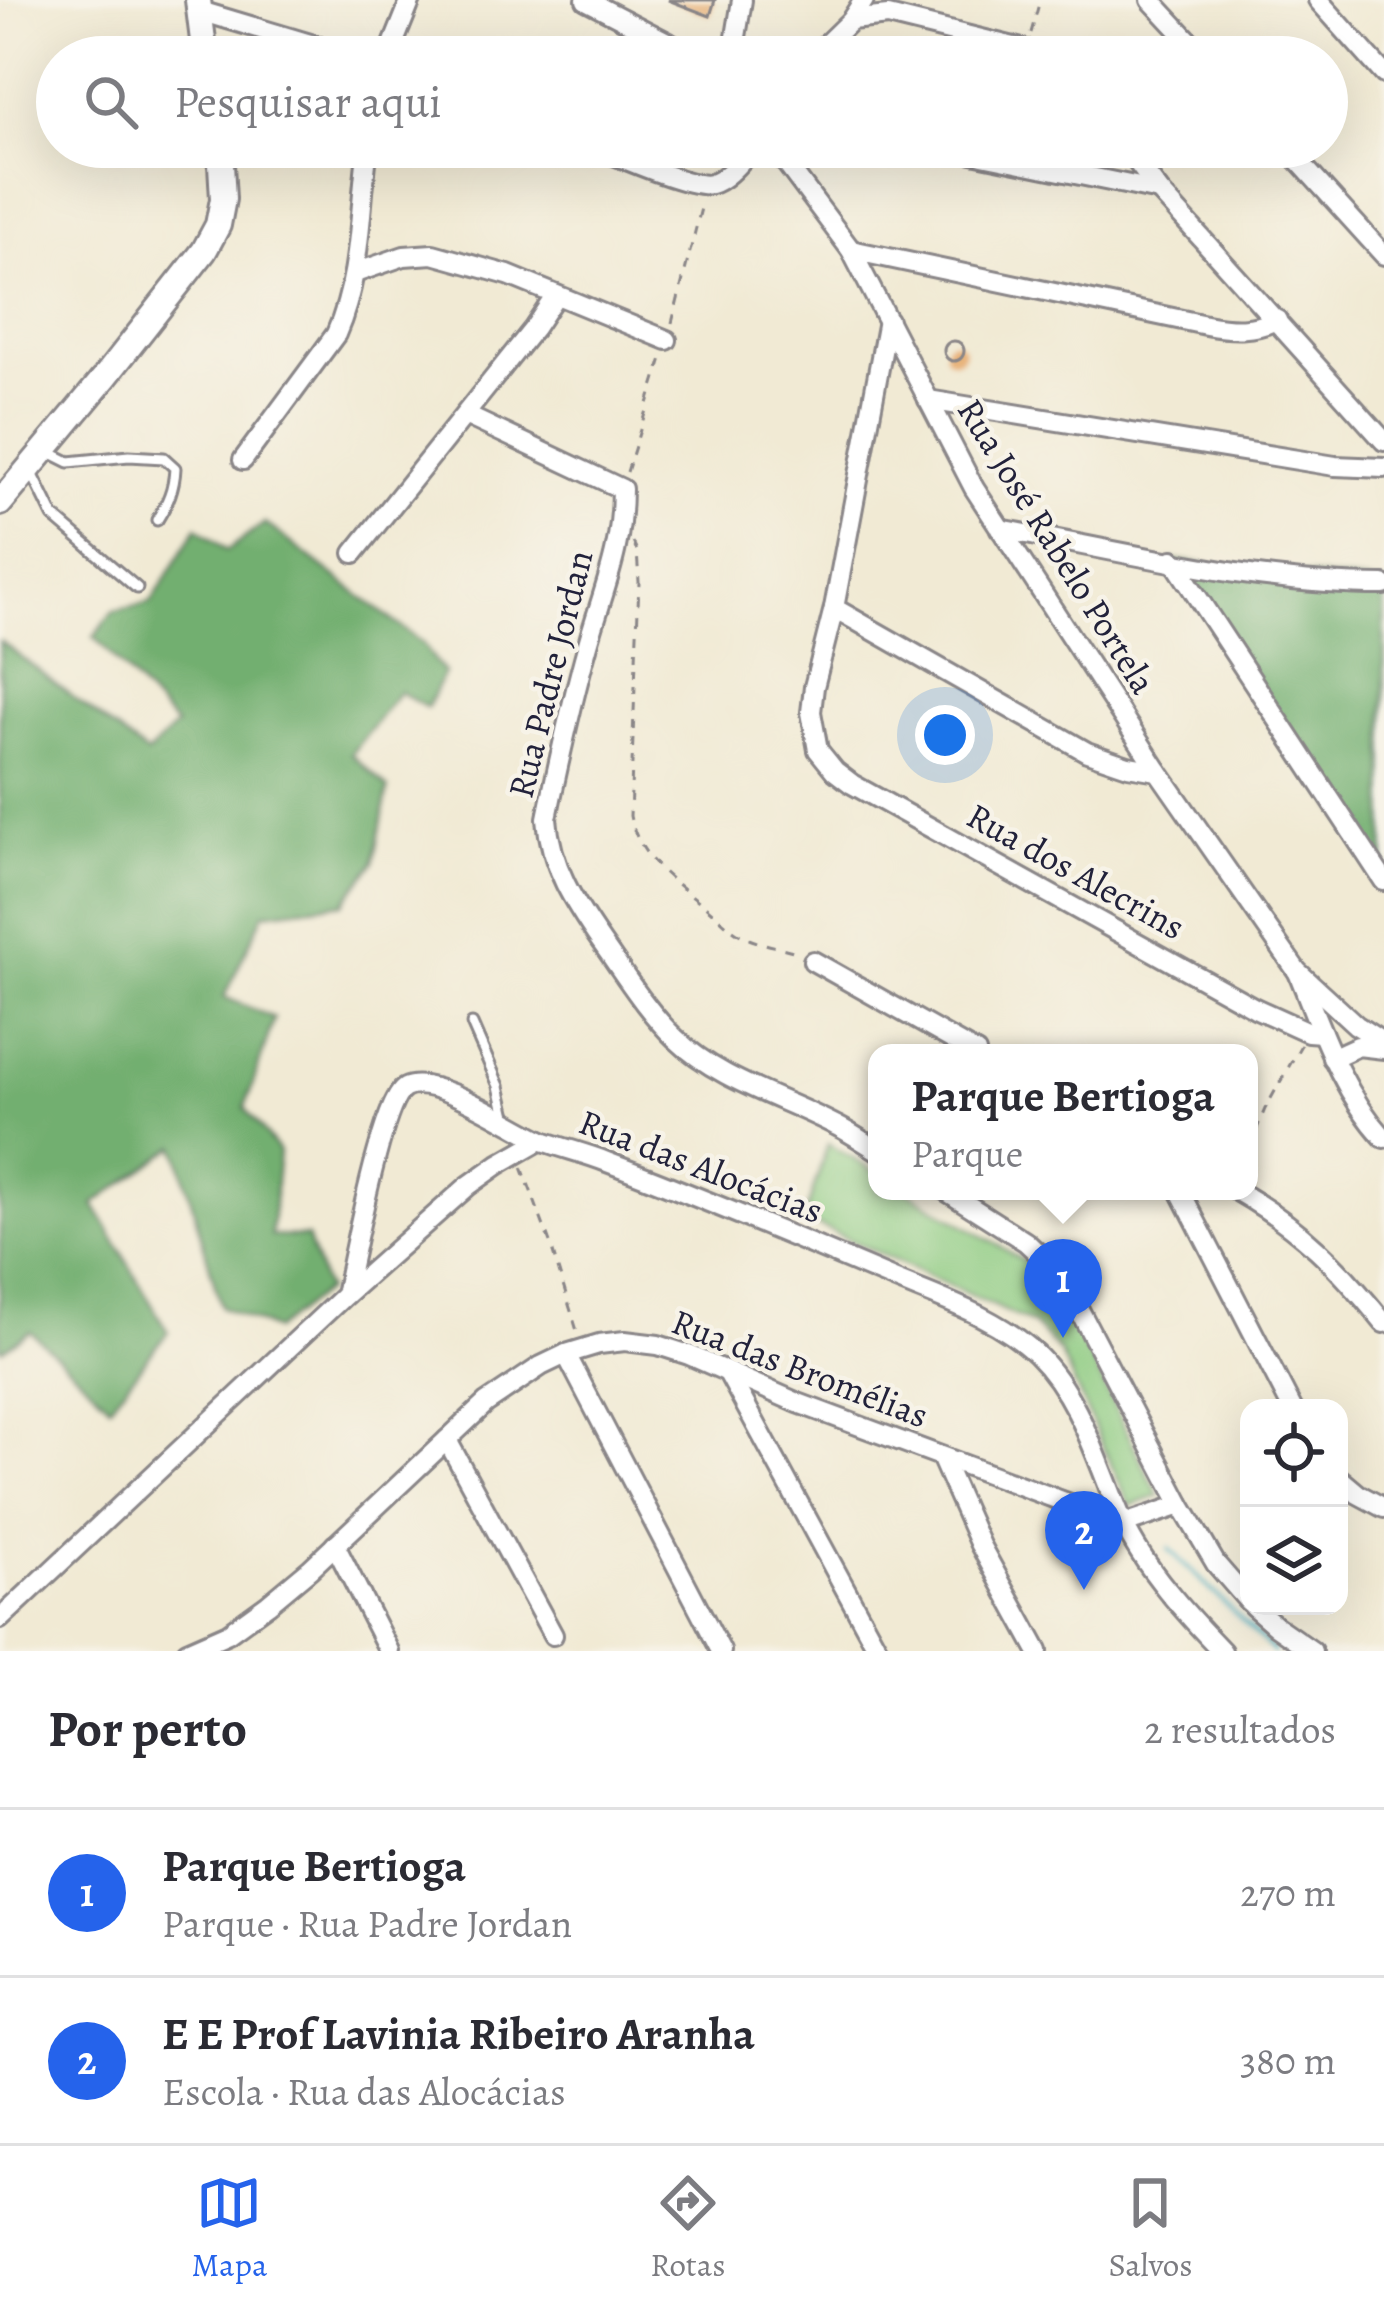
<!DOCTYPE html>
<html lang="pt">
<head>
<meta charset="utf-8">
<style>
  body { margin:0; font-family:Alegreya,serif; background:#f7f7f7; color:#2b2b33 }
  .controls { position:absolute; right:36px; bottom:36px; display:grid; overflow:hidden; border-radius:24px; box-shadow:0 12px 48px #0002 }
  .controls button { width:108px; height:108px; display:grid; place-items:center; padding:0; border:0; border-bottom:3px solid #e1e1e2; background:#fff; color:#2b2b33; font:60px sans-serif }
  .you { position:absolute; left:945px; top:735px; width:42px; height:42px; margin:-30px; border:9px solid #fff; border-radius:50%; background:#1a73e8; box-shadow:0 0 0 18px #1a73e833 }
  .badge { display:grid; place-items:center; width:78px; height:78px; border-radius:50%; background:#2563eb; color:#fff; font-size:39px; font-weight:700 }
  .pin { position:absolute; translate:-50% -99px; filter:drop-shadow(0 3px 6px #0008) }
  .pin::after { content:''; position:absolute; top:63px; width:42px; height:36px; background:inherit; clip-path:polygon(0 0,100% 0,50% 100%) }
  .popup { position:absolute; left:868px; top:1044px; width:390px; height:156px; box-sizing:border-box; display:grid; place-content:center; border-radius:24px; background:#fff; filter:drop-shadow(0 3px 9px #0005); font-size:39px; white-space:nowrap; color:#7c7c81 }
  .popup b { font-size:45px; color:#2b2b33 }
  .popup::after { content:''; position:absolute; left:50%; top:100%; margin-left:-24px; border:24px solid transparent; border-top-color:#fff }
  .list { margin:0; padding:0; list-style:none }
  h2 { display:flex; justify-content:space-between; align-items:center; height:156px; margin:0; padding:0 48px; font-size:51px }
  h2 small { font-size:39px; font-weight:400; color:#7c7c81 }
  .list li { display:grid; grid-template-columns:78px 1fr auto; gap:36px; align-items:center; box-sizing:border-box; height:168px; padding:0 48px; border-top:3px solid #e1e1e2 }
  .list b { display:block; font-size:45px; white-space:nowrap }
  .list p { margin:0; font-size:39px; white-space:nowrap; color:#7c7c81 }
  .list em { font-size:39px; font-style:normal; color:#7c7c81 }
  .icon { flex:none; width:66px; height:66px; fill:none; stroke:currentColor; stroke-width:2; stroke-linecap:round; stroke-linejoin:round }
  .map { position:relative; flex:none; width:1384px; height:1651px; overflow:hidden }
  .search { position:absolute; background:#fff; box-shadow:0 12px 48px #0002; left:36px; right:36px; top:36px; height:132px; display:flex; align-items:center; gap:30px; box-sizing:border-box; padding:0 42px; border-radius:66px; color:#7c7c81; font-size:45px }
  .sheet { height:492px; background:#fff }
  nav { display:flex; justify-content:space-around; align-items:center; box-sizing:border-box; height:168px; border-top:3px solid #e1e1e2; background:#fff; font-size:33px; color:#7c7c81 }
  nav a { display:grid; justify-items:center; gap:6px }
  nav .on { color:#2563eb }
  .map>svg:first-child { display:block }
  .green { fill:#8dcb81; stroke:#58765e; stroke-width:3 }
  .forest { fill:#72af6f; stroke:#4a6855; stroke-width:3 }
  .lines { fill:none; stroke-linecap:round; stroke-linejoin:round }
  .stream { stroke:#41adc0; stroke-width:4.5 }
  .building { fill:#e7b076 }
  .lane-casing { stroke:#8a8688; stroke-width:15 }
  .street-casing { stroke:#8a8688; stroke-width:24 }
  .secondary-casing { stroke:#8a8688; stroke-width:30 }
  .path { stroke:#8a8688; stroke-width:3; stroke-dasharray:9 9; stroke-linecap:butt }
  .lane { stroke:#fff; stroke-width:9 }
  .street { stroke:#fff; stroke-width:18 }
  .secondary { stroke:#fff; stroke-width:24 }
  .labels { text-anchor:middle; dominant-baseline:central; stroke-width:9; stroke-linejoin:round; paint-order:stroke }
  .street-label { font-size:36px; fill:#22223b; stroke:#f7f3e8 }
</style>
</head>
<body>
<div class="map">
<svg width="1384" height="1651" viewBox="0 0 1384 1651">
  <rect width="100%" height="100%" fill="#f7f3e8"/>
  <filter id="ink" filterUnits="userSpaceOnUse"><feTurbulence type="fractalNoise" baseFrequency=".00833" numOctaves="2"/><feDisplacementMap in="SourceGraphic" scale="24" xChannelSelector="R" yChannelSelector="G"/><feConvolveMatrix kernelMatrix="1 2 1 2 8 2 1 2 1" color-interpolation-filters="sRGB"/></filter>
  <filter id="wash" filterUnits="userSpaceOnUse"><feTurbulence type="fractalNoise" baseFrequency=".004" numOctaves="4" result="noise"/><feDisplacementMap in="SourceGraphic" scale="48" xChannelSelector="R" yChannelSelector="G"/><feGaussianBlur stdDeviation="2.7" result="paint"/><feColorMatrix in="noise" values="0 0 0 0 0 0 0 0 0 0 0 0 0 0 0 0 0 1.4 0 .05"/><feComposite in="paint" operator="in"/></filter>
  <g filter="url(#wash)">
    <rect width="100%" height="100%" fill="#f1ead4"/>
    <!-- green -->
    <path class="green" d="M828,1144L877,1173V1191H907L1034,1267L1061,1299L1159,1496L1130,1506L1060,1352L1033,1324L804,1219Z"/>
    <!-- forest -->
    <g class="forest">
      <path d="M265,523L422,643L444,673L427,708L399,692L351,754L388,788L374,863L343,903L264,913L224,997L274,1018L245,1108L279,1152L271,1236L307,1237L326,1290L275,1330L221,1307L176,1146L94,1204L168,1332L110,1405L30,1331L2,1350L0,1347V641L147,754L176,726L94,637L113,611L151,603L197,527L227,551Z"/>
      <path d="M1173,560L1384,584V881Z"/>
    </g>
    <g class="lines">
      <!-- stream -->
      <path class="stream" d="M1169,1549L1273,1651"/>
    </g>
    <g id="blocks">
      <!-- building -->
      <g class="building">
        <path d="M668,0H715L710,16Z"/>
        <circle cx="954" cy="351" r="10"/>
      </g>
    </g>
  </g>
  <g filter="url(#ink)">
    <use href="#blocks" fill-opacity="0" stroke="#8a8688" stroke-width="3"/>
    <g class="lines">
      <defs>
        <g id="lane">
          <path d="M49,452L69,462L129,456L164,458L175,468C174,489 168,502 157,520"/>
          <path d="M32,473L53,516L137,588"/>
          <path d="M472,1024L499,1086L507,1120"/>
        </g>
        <g id="street">
          <path d="M586,0L669,43L691,57"/>
          <path d="M1151,0L1204,57"/>
          <path d="M1318,0L1384,74"/>
          <path d="M197,10L354,57"/>
          <path d="M851,20L864,0"/>
          <path d="M388,57L411,0"/>
          <path d="M735,57L734,49L742,0"/>
          <path d="M813,57L851,20L888,16L1026,50L1036,57"/>
          <path d="M595,147C617,156 692,189 711,184C727,180 743,158 754,147"/>
          <path d="M774,147L851,250L974,488L1158,771L1297,971L1356,1025L1384,1043"/>
          <path d="M943,147L1159,191"/>
          <path d="M1126,147L1159,191L1384,441"/>
          <path d="M1286,147L1384,255"/>
          <path d="M851,250L1206,325C1232,330 1252,331 1277,320"/>
          <path d="M355,273L404,256L433,254L508,275L667,340"/>
          <path d="M888,320L834,608L814,687L811,712L818,750L835,771L852,784L1255,1008L1308,1032L1322,1033"/>
          <path d="M928,400L1335,466L1384,468"/>
          <path d="M465,415L622,489C622,550 604,587 588,644C572,701 559,760 547,818C550,866 575,904 602,943C625,975 646,1010 675,1038C719,1081 785,1098 837,1126C851,1133 864,1142 877,1150"/>
          <path d="M243,460L336,334C362,275 359,209 368,147"/>
          <path d="M1000,529C1126,552 1255,585 1384,585"/>
          <path d="M354,553L534,328L556,295"/>
          <path d="M1173,560L1384,881"/>
          <path d="M834,608L1087,752L1128,766L1158,771"/>
          <path d="M813,961L976,1053"/>
          <path d="M1299,975C1322,1032 1342,1092 1384,1138"/>
          <path d="M1332,1058L1358,1046L1384,1049"/>
          <path d="M946,1191L1026,1242L1061,1275L1181,1505L1216,1564L1249,1602"/>
          <path d="M1180,1191L1292,1408"/>
          <path d="M1237,1191C1301,1228 1338,1266 1384,1323"/>
          <path d="M345,1295C352,1263 382,1101 405,1088C435,1072 518,1131 546,1142C566,1149 587,1154 607,1162C700,1197 792,1236 884,1275C935,1297 995,1315 1036,1354C1081,1398 1098,1465 1123,1522C1144,1568 1187,1615 1222,1651"/>
          <path d="M566,1354L721,1651"/>
          <path d="M728,1373L879,1651"/>
          <path d="M447,1440L553,1635"/>
          <path d="M942,1459L980,1545L1038,1651"/>
          <path d="M1339,1478L1358,1494L1384,1508"/>
          <path d="M335,1545L389,1651"/>
          <path d="M1253,1606L1276,1626L1312,1651"/>
          <path d="M0,1619L345,1295L468,1186L499,1164L541,1140"/>
          <path d="M187,1651L228,1633L268,1604L310,1569L486,1403L541,1366L566,1354L599,1344L625,1341L658,1345L689,1355L798,1403L1124,1524L1181,1505"/>
        </g>
        <g id="secondary">
          <path d="M198,0L205,57"/>
          <path d="M0,503L105,377L204,251L218,225L223,199L220,147"/>
        </g>
      </defs>
      <!-- lane casing -->
      <use href="#lane" class="lane-casing"/>
      <!-- street casing -->
      <use href="#street" class="street-casing"/>
      <!-- secondary casing -->
      <use href="#secondary" class="secondary-casing"/>
      <!-- path -->
      <g class="path">
        <path d="M1031,33L1040,0"/>
        <path d="M1159,161L1176,147"/>
        <path d="M672,323L702,204"/>
        <path d="M627,472L663,355"/>
        <path d="M633,542L637,551L639,582L630,816C640,862 676,882 710,910C723,921 733,933 749,939C764,945 781,947 796,952"/>
        <path d="M1249,1148L1265,1109L1301,1045"/>
        <path d="M522,1167L550,1243L578,1334"/>
      </g>
      <!-- lane -->
      <use href="#lane" class="lane"/>
      <!-- street -->
      <use href="#street" class="street"/>
      <!-- secondary -->
      <use href="#secondary" class="secondary"/>
    </g>
  </g>
  <g class="labels">
    <!-- street labels -->
    <g class="street-label">
      <text transform="translate(1057 546) rotate(58)">Rua José Rabelo Portela</text>
      <text transform="translate(550 674) rotate(-76)">Rua Padre Jordan</text>
      <text transform="translate(1076 871) rotate(29)">Rua dos Alecrins</text>
      <text transform="translate(701 1166) rotate(21)">Rua das Alocácias</text>
      <text transform="translate(800 1368) rotate(21)">Rua das Bromélias</text>
    </g>
  </g>
</svg>
<div class="controls">
<button><svg class="icon" aria-label="locate" viewBox="0 0 24 24"><circle cx="12" cy="12" r="6"/><path d="M12 2v4M12 18v4M2 12h4M18 12h4"/></svg></button>
<button><svg class="icon" aria-label="layers" viewBox="0 0 24 24"><path d="M12 4l9 5-9 5-9-5zM3 14l9 5 9-5"/></svg></button>
</div>
<div class="you"></div>
<div class="pin badge" style="left:1063px;top:1338px">1</div>
<div class="popup"><b>Parque Bertioga</b>Parque</div>
<div class="pin badge" style="left:1084px;top:1590px">2</div>
<div class="search"><svg class="icon" aria-label="search" viewBox="0 0 24 24"><circle cx="10" cy="10" r="6"/><path d="M15 15l6 6"/></svg>Pesquisar aqui</div>
</div>
<section class="sheet">
<h2>Por perto<small>2 resultados</small></h2>
<ul class="list">
<li><span class="badge">1</span><div><b>Parque Bertioga</b><p>Parque · Rua Padre Jordan</p></div><em>270 m</em></li>
<li><span class="badge">2</span><div><b>E E Prof Lavinia Ribeiro Aranha</b><p>Escola · Rua das Alocácias</p></div><em>380 m</em></li>
</ul>
</section>
<nav>
<a class="on"><svg class="icon" aria-label="map" viewBox="0 0 24 24"><path d="M3 6l6-2 6 2 6-2v14l-6 2-6-2-6 2zM9 4v14M15 6v14"/></svg>Mapa</a>
<a><svg class="icon" aria-label="directions" viewBox="0 0 24 24"><path d="M12 3l9 9-9 9-9-9zM9 14v-3h6M13 9l2 2-2 2"/></svg>Rotas</a>
<a><svg class="icon" aria-label="saved" viewBox="0 0 24 24"><path d="M7 4h10v16l-5-4-5 4z"/></svg>Salvos</a>
</nav>
</body>
</html>
